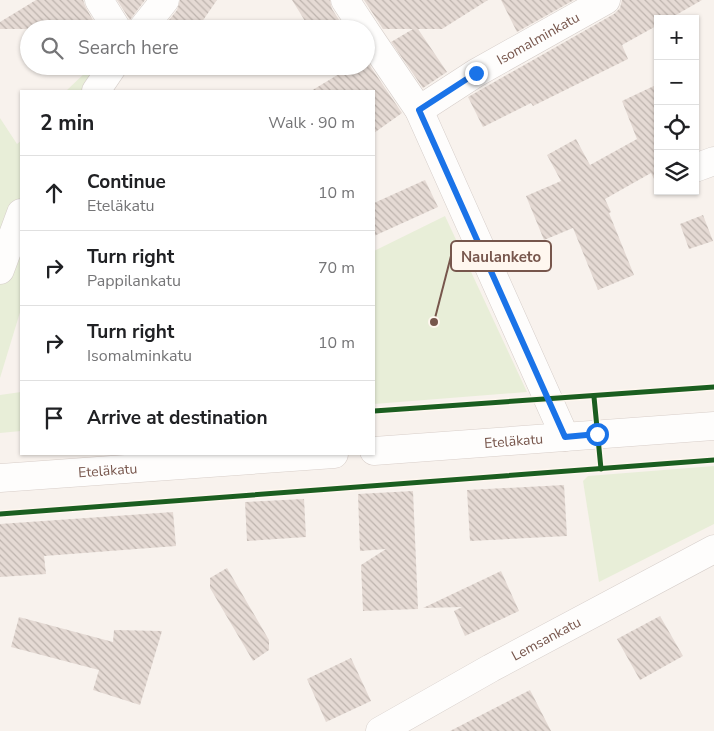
<!DOCTYPE html>
<html lang="en">
<head>
<meta charset="utf-8">
<style>
  body { margin:0; font-family:"Nunito Sans",sans-serif; background:#f2f2f2; color:#202124 }
  .controls { position:absolute; right:15px; top:15px; display:grid; overflow:hidden; border-radius:0px; box-shadow:0 1px 4px #0004 }
  .controls button { width:45px; height:45px; display:grid; place-items:center; padding:0; border:0; border-bottom:1px solid #e0e0e0; background:#fff; color:#202124; font:25px sans-serif }
  .stop { position:absolute; width:15px; height:15px; margin:-11px; border:4px solid #1a73e8; border-radius:50%; background:#fff }
  .stop.end { background:#1a73e8; border-color:#fff; box-shadow:0 1px 5px #0008 }
  .list { margin:0; padding:0; list-style:none }
  h2 { display:flex; justify-content:space-between; align-items:center; height:65px; margin:0; padding:0 20px; font-size:21px }
  h2 small { font-size:16px; font-weight:400; color:#757577 }
  .list li { display:grid; grid-template-columns:32px 1fr auto; gap:15px; align-items:center; box-sizing:border-box; height:75px; padding:0 20px; border-top:1px solid #e0e0e0 }
  .list b { display:block; font-size:19px; white-space:nowrap }
  .list p { margin:0; font-size:16px; white-space:nowrap; color:#757577 }
  .list em { font-size:16px; font-style:normal; color:#757577 }
  .icon { flex:none; width:28px; height:28px; fill:none; stroke:currentColor; stroke-width:2; stroke-linecap:round; stroke-linejoin:round }
  .map { position:relative; flex:none; width:714px; height:731px; overflow:hidden }
  .search { position:absolute; background:#fff; box-shadow:0 1px 4px #0004; left:20px; top:20px; width:355px; height:55px; display:flex; align-items:center; gap:12px; box-sizing:border-box; padding:0 18px; border-radius:28px; color:#757577; font-size:19px }
  .panel { position:absolute; background:#fff; box-shadow:0 1px 4px #0004; left:20px; top:90px; width:355px; height:365px; border-radius:0px }
  .map>svg:first-child { display:block }
  .green { fill:#e8eed8 }
  .building { fill:url(#building-back-hatch) }
  .lines { fill:none; stroke-linecap:round; stroke-linejoin:round }
  .minor-casing { stroke:#d6ceca; stroke-width:29 }
  .secondary-casing { stroke:#d8cec9; stroke-width:29 }
  .minor { stroke:#fefdfc; stroke-width:28 }
  .secondary { stroke:#fefdfc; stroke-width:28 }
  .cycleway-casing { stroke:#fff7ef; stroke-width:8 }
  .cycleway { stroke:#1b5e20; stroke-width:5 }
  .route { stroke:#1a73e8; stroke-width:6 }
  .labels { text-anchor:middle; dominant-baseline:central; stroke-width:4.5; stroke-linejoin:round; paint-order:stroke }
  .street-label { font-size:14px; fill:#77564c; stroke:#fff7ef }
  .leader { fill:none; stroke:#77564c; stroke-width:2 }
  .callout-dot { fill:#77564c; stroke:#fff7ef; stroke-width:2 }
  .callout { fill:#fff7ef; stroke:#77564c; stroke-width:2 }
  .callout-label { font-size:15px; text-anchor:middle; font-weight:bold; fill:#77564c }
</style>
</head>
<body>
<div class="map">
<svg width="714" height="731" viewBox="0 0 714 731">
  <defs>
    <pattern id="building-back-hatch" width="6" height="6" patternUnits="userSpaceOnUse" patternTransform="scale(1.25)"><rect width="6" height="6" fill="#e5dad4"/><path d="M-1 5l2 2M0 0l6 6M5-1l2 2" fill="none" stroke="#beb4ae"/></pattern>
  </defs>
  <rect width="100%" height="100%" fill="#f8f2ed"/>
  <!-- green -->
  <g class="green">
    <path d="M86,72L115,91H66Z"/>
    <path d="M0,118L17,144L21,141V309L0,378Z"/>
    <path d="M445,216L527,392L374,404V251Z"/>
    <path d="M21,392V431L0,433V395Z"/>
    <path d="M714,466V524L599,582L583,481L588,476Z"/>
  </g>
  <!-- building -->
  <g class="building">
    <path d="M36,0H83L86,8L98,29H0V22Z"/>
    <path d="M117,0H145L130,20Z"/>
    <path d="M180,0H217L197,29H162L177,10Z"/>
    <path d="M292,0H330L332,9L345,29H310Z"/>
    <path d="M364,0H488L442,29H418L447,72L423,88L391,42L413,29H383Z"/>
    <path d="M501,0H574L517,32Z"/>
    <path d="M622,0H702L669,19H658V25L622,45L628,59L533,106L531,103L483,127L468,97L614,14L620,8Z"/>
    <path d="M366,60L402,113L374,133V91H311L352,66H366Z"/>
    <path d="M658,84V187L651,173L605,199L611,212L609,213L634,275L598,290L573,228L544,240L526,196L561,181L547,155L576,139L590,165L637,139L622,101Z"/>
    <path d="M425,180L438,207L374,236V203Z"/>
    <path d="M703,215L713,241L689,249L680,224Z"/>
    <path d="M564,485L567,536L470,541L467,490Z"/>
    <path d="M413,491L418,609L363,611L361,565L386,549L360,551L358,494Z"/>
    <path d="M304,499L306,537L247,541L245,502Z"/>
    <path d="M173,512L176,546L44,556L46,574L0,577V524Z"/>
    <path d="M227,568L269,640V650L253,661L210,588V578Z"/>
    <path d="M501,571L519,611L465,636L454,611L462,607L423,608Z"/>
    <path d="M660,616L683,656L640,680L617,639Z"/>
    <path d="M19,617L113,642L114,630L162,631L140,705L93,690L99,670L11,647Z"/>
    <path d="M351,658L371,701L326,722L307,679Z"/>
    <path d="M530,690L551,731H450Z"/>
  </g>
  <g class="lines">
    <defs>
      <g id="minor">
        <path d="M99,0L117,29"/>
        <path d="M345,0L364,29"/>
        <path d="M142,29L165,0"/>
        <path d="M366,32L419,110L565,437"/>
        <path d="M96,91L113,66"/>
        <path id="s1" d="M419,110L476,73L606,0"/>
        <path d="M695,168L714,161"/>
        <path d="M0,270L21,213"/>
        <path id="s2" d="M380,731L491,668L714,549"/>
      </g>
      <g id="secondary">
        <path id="s3" d="M374,451L714,426"/>
        <path id="s4" d="M0,478L334,454"/>
      </g>
    </defs>
    <!-- minor casing -->
    <use href="#minor" class="minor-casing"/>
    <!-- secondary casing -->
    <use href="#secondary" class="secondary-casing"/>
    <!-- minor -->
    <use href="#minor" class="minor"/>
    <!-- secondary -->
    <use href="#secondary" class="secondary"/>
    <defs>
      <g id="cycleway">
        <path d="M594,397L601,469"/>
        <path d="M374,411C487,402 601,396 714,387"/>
        <path d="M0,514L714,460"/>
      </g>
    </defs>
    <!-- cycleway casing -->
    <use href="#cycleway" class="cycleway-casing"/>
    <!-- cycleway -->
    <use href="#cycleway" class="cycleway"/>
  </g>
  <g class="lines">
    <!-- route -->
    <path class="route" d="M476,73L419,110L565,437L597,434"/>
  </g>
  <g class="labels">
    <!-- street labels -->
    <g class="street-label">
      <text stroke="none"><textPath href="#s1" startOffset="139">Isomalminkatu</textPath></text>
      <text stroke="none"><textPath href="#s3" startOffset="140">Eteläkatu</textPath></text>
      <text stroke="none"><textPath href="#s4" startOffset="108">Eteläkatu</textPath></text>
      <text stroke="none"><textPath href="#s2" startOffset="190">Lemsankatu</textPath></text>
    </g>
  </g>
  <!-- callouts -->
  <path class="leader" d="M434 322L451 256"/>
  <circle class="callout-dot" cx="434" cy="322" r="5"/>
  <rect class="callout" x="451" y="241" width="100" height="30" rx="5"/>
  <g class="callout-label">
    <text x="501" y="262">Naulanketo</text>
  </g>
</svg>
<div class="controls">
<button>+</button>
<button>−</button>
<button><svg class="icon" aria-label="locate" viewBox="0 0 24 24"><circle cx="12" cy="12" r="6"/><path d="M12 2v4M12 18v4M2 12h4M18 12h4"/></svg></button>
<button><svg class="icon" aria-label="layers" viewBox="0 0 24 24"><path d="M12 4l9 5-9 5-9-5zM3 14l9 5 9-5"/></svg></button>
</div>
<div class="stop" style="left:597px;top:434px"></div>
<div class="stop end" style="left:476px;top:73px"></div>
<div class="search"><svg class="icon" aria-label="search" viewBox="0 0 24 24"><circle cx="10" cy="10" r="6"/><path d="M15 15l6 6"/></svg>Search here</div>
<section class="panel">
<h2>2 min<small>Walk · 90 m</small></h2>
<ul class="list">
<li><svg class="icon" aria-label="ahead" viewBox="0 0 24 24"><path d="M12 20V5M6 11l6-6 6 6"/></svg><div><b>Continue</b><p>Eteläkatu</p></div><em>10 m</em></li>
<li><svg class="icon" aria-label="right" viewBox="0 0 24 24"><path d="M7 20v-9h11M14 6l5 5-5 5"/></svg><div><b>Turn right</b><p>Pappilankatu</p></div><em>70 m</em></li>
<li><svg class="icon" aria-label="right" viewBox="0 0 24 24"><path d="M7 20v-9h11M14 6l5 5-5 5"/></svg><div><b>Turn right</b><p>Isomalminkatu</p></div><em>10 m</em></li>
<li><svg class="icon" aria-label="arrive" viewBox="0 0 24 24"><path d="M6 21V4h12l-3 4 3 4H6"/></svg><div><b>Arrive at destination</b></div></li>
</ul>
</section>
</div>
</body>
</html>
